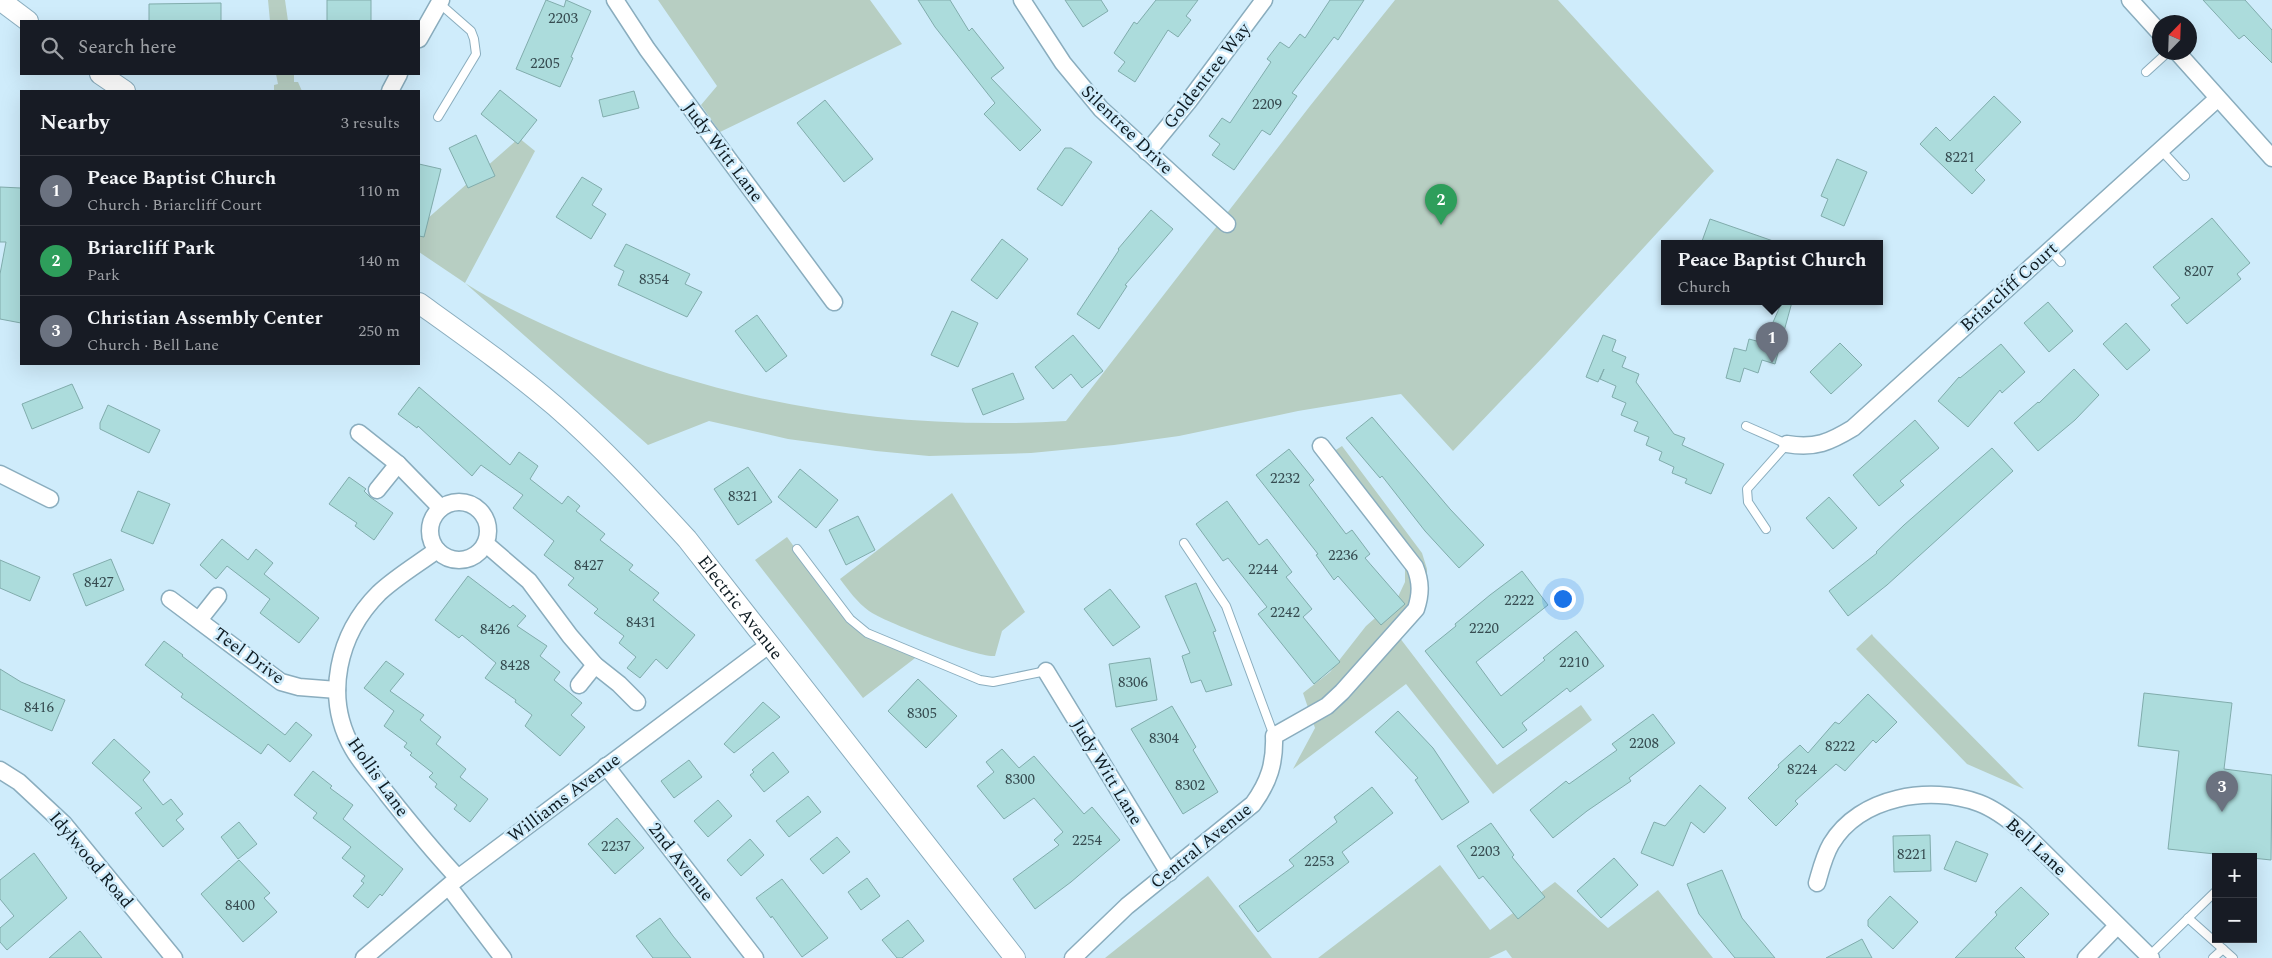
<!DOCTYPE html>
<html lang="en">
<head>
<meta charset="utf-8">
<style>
  body { margin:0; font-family:Spectral,serif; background:#242831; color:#f1f3f6 }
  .controls { position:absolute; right:15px; bottom:15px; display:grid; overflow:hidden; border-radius:0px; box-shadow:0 5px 20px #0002 }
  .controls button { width:45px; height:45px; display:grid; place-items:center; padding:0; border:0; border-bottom:1px solid #363941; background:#171b24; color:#f1f3f6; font:25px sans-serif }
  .compass { position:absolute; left:2152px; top:15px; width:45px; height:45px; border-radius:50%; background:#171b24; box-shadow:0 5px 20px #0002; rotate:23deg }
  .you { position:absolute; left:1562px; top:598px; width:18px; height:18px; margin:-12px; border:4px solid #fff; border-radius:50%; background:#1a73e8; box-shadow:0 0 0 8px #1a73e833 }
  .badge { display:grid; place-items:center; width:32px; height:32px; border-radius:50%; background:#db2777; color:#fff; font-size:16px; font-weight:700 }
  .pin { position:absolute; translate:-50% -41px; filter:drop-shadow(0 1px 2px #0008) }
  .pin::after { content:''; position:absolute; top:26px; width:18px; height:15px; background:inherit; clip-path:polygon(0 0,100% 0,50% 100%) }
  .popup { position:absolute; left:1661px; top:240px; width:222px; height:65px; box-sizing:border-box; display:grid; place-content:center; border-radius:0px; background:#171b24; filter:drop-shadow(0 1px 4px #0005); font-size:16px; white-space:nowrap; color:#9ea1a6 }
  .popup b { font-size:19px; color:#f1f3f6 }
  .popup::after { content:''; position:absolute; left:50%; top:100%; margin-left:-10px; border:10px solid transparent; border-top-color:#171b24 }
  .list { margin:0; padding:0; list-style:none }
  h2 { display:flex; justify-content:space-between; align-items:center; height:65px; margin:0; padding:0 20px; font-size:21px }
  h2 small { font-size:16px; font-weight:400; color:#9ea1a6 }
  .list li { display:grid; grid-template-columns:32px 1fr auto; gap:15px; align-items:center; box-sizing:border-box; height:70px; padding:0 20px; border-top:1px solid #363941 }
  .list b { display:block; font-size:19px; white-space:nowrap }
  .list p { margin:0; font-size:16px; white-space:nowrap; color:#9ea1a6 }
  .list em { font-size:16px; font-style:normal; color:#9ea1a6 }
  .icon { flex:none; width:28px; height:28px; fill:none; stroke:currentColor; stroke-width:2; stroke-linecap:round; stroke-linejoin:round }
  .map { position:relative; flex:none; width:2272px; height:958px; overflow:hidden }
  .search { position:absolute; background:#171b24; box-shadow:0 5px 20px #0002; left:20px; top:20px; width:400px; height:55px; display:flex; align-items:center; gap:12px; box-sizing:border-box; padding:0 18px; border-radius:0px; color:#9ea1a6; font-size:19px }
  .panel { position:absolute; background:#171b24; box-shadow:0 5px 20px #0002; left:20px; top:90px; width:400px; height:275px; border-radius:0px }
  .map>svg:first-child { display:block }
  .green { fill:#b7cec2 }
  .building { fill:#acdcdc; stroke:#81acac }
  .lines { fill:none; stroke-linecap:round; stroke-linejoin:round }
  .service-casing { stroke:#8aadbe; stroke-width:10 }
  .minor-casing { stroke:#8aadbe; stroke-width:19 }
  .tertiary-casing { stroke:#8aadbe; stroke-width:22 }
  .service { stroke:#fff; stroke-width:8 }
  .minor { stroke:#fff; stroke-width:16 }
  .tertiary { stroke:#fff; stroke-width:20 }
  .labels { text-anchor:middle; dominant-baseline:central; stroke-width:5; stroke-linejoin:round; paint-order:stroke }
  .number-label { font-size:15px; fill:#364b50 }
  .street-label { font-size:18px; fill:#0e1b22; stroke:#cfecfb }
</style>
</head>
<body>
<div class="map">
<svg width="2272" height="958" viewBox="0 0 2272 958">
  <rect width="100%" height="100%" fill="#cfecfb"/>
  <!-- green -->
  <g class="green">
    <path d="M268,0H285L288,21H270Z"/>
    <path d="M658,0H870L902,44L720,132L701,105L717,86Z"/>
    <path d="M1395,0H1558L1714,171L1546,354L1453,451L1401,394L1298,411L1179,436L1114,445L1031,453L929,456L876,451L788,439L709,421L648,445L465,283L419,252V214L427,219L519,138L535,151L465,283C499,305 538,322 576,339C732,406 898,431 1066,421L1310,106Z"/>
    <path d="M276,74H294V82H298L302,91H274V85L278,84Z"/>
    <path d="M1342,446L1422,553L1427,569V582L1393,629L1497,765L1581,705L1592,720L1493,794L1406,684L1293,769L1315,728L1303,693L1330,672L1366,626L1397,599L1405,582V566L1325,457Z"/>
    <path d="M952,493L1025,612L1002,631L995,656C978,658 884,622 869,611C857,602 849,591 840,579Z"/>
    <path d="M787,537L839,609L857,626L923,652L863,698L755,560Z"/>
    <path d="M1872,634L1873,636L2024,789L1967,764L1856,649Z"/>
    <path d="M1440,865L1490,930L1555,882L1608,928L1658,890L1713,958H1512L1506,950L1489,958H1318Z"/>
    <path d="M1208,876L1272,958H1105Z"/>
  </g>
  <!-- building -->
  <g class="building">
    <rect x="327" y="0" width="44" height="21"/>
    <path d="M546,0L564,7L566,0L591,11L571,57L573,58L560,87L516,69Z"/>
    <path d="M918,0H950L969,31L972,28L1004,68L991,78L1041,130L1020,151L984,114L995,103L935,27Z"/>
    <path d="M1065,0H1101L1108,11L1083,27Z"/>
    <path d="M1156,0H1198L1186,16L1191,20L1178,37L1168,30L1135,82L1118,71L1125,62L1114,53L1134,22L1137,24Z"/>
    <path d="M1330,0H1364L1338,40L1334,37L1292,93L1297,96L1270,135L1262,130L1234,170L1212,155L1220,144L1209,136L1222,118L1230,123L1271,62L1267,59L1280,42L1289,48L1300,34L1305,38Z"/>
    <path d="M2203,0H2245L2272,30V63L2244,35L2239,39Z"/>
    <path d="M221,3V21H149V4Z"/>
    <path d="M500,90L537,120L518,144L481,114Z"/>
    <path d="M634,91L639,108L603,117L599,100Z"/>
    <path d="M1994,96L2021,122L1975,170L1985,180L1972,194L1920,144L1936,127L1950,141Z"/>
    <path d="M825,100L873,159L844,182L797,123Z"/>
    <path d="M476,135L495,176L468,188L449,148Z"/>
    <path d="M1065,148H1071L1092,162L1062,206L1037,189Z"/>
    <path d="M1837,159L1867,172L1844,226L1821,216L1828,199L1821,196Z"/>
    <path d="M419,164L441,169L424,237L419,236Z"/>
    <path d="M582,177L602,189L592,205L606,214L591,239L556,217Z"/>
    <path d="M0,187L21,188V323L0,319V274L6,242H0Z"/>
    <path d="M1151,210L1173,229L1125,285L1127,286L1099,329L1077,314L1119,250L1118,249Z"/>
    <path d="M2212,218L2250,263L2237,274L2241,279L2187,324L2171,305L2180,298L2153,267Z"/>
    <path d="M1710,219L1776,242V244H1701Z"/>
    <path d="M1002,239L1028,259L997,299L971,280Z"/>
    <path d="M626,244L690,274L685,284L702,292L687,317L618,285L624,271L614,266Z"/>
    <path d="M1782,302H1792L1775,364L1762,360L1758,373L1744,368L1740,382L1726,378L1734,348L1746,351L1749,339L1764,343L1768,328L1770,329Z"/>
    <path d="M2048,302L2073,331L2049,352L2024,323Z"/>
    <path d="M952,311L978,323L958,367L931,355Z"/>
    <path d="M757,315L787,356L766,372L735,331Z"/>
    <path d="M2126,323L2150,350L2127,370L2103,344Z"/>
    <path d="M1073,335L1103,371L1082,388L1071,374L1053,389L1035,367Z"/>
    <path d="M1603,335L1616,340L1612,351L1626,357L1622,367L1639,374L1636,382L1674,434L1685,438L1682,445L1724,464L1711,494L1685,483L1687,479L1672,473L1674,467L1659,460L1662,452L1646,445L1649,437L1634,431L1638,422L1621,415L1626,403L1612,397L1616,386L1600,379L1604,369L1598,382L1586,377Z"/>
    <path d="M1840,343L1862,365L1831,394L1810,372Z"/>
    <path d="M2001,344L2025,372L2002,393L2000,390L1968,427L1938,401L1959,377L1960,378Z"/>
    <path d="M2074,369L2099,395L2075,420L2038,451L2014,423L2038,402L2039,403Z"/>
    <path d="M1013,373L1024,399L983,415L972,389Z"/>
    <path d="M72,384L83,408L32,429L22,404Z"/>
    <path d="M419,387L510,465L519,452L538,466L530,479L562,504L568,496L580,506L576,511L605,534L600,540L633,565L629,570L659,593L653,600L695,635L667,669L656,659L640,678L627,668L636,657L619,643L624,636L594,613L598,609L568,585L574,578L544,555L554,541L513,508L523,495L481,465L472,476L418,426L417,428L398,414Z"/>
    <path d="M108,405L160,430L149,453L100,429V423Z"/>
    <path d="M1372,417L1450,509L1484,545L1459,568L1425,531L1382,476L1380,478L1346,438Z"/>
    <path d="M1915,420L1939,448L1900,481L1904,485L1879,506L1853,475Z"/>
    <path d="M1992,448L2013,471L1887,585L1848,616L1829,591L1877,553L1876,552L1904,525Z"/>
    <path d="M1289,449L1314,480L1309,485L1346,534L1352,530L1370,554L1365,558L1405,604L1381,625L1338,576L1334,580L1316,555L1318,554L1256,475Z"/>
    <path d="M748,467L772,502L738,525L714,489Z"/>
    <path d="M800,469L838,500L816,528L778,497Z"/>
    <path d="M349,477L366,489L364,491L370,497L393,513L374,540L355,526L357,523L329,504Z"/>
    <path d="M138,491L170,504L153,544L121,531Z"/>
    <path d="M1829,497L1857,528L1833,549L1806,518Z"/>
    <path d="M1227,501L1259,545L1267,539L1292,572L1286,577L1312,609L1303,617L1340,662L1314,684L1258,614L1267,607L1228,558L1223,561L1196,524Z"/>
    <path d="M858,516L875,550L846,565L829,530Z"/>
    <path d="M222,539L248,560L256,549L273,563L264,574L319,618L299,643L260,613L270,599L227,566L216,579L200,565Z"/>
    <path d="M111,559L124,590L86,606L73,574Z"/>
    <path d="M0,560L40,577L30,601L0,588Z"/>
    <path d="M1522,571L1548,605L1476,662L1501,696L1545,660L1543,658L1576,631L1604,666L1570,692L1567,688L1522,723L1527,730L1503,748L1425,651L1456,626L1455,624L1490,595Z"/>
    <path d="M468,576L510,608L513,605L526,616L517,626L547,646L540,656L560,672L554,680L582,703L571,715L585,727L560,756L525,726L532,715L515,702L516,700L485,678L496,663L462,635L459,638L435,620Z"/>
    <path d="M1196,583L1216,631L1213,632L1232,685L1206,692L1201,680L1191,683L1182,656L1190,653L1165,596Z"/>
    <path d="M1110,589L1140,627L1113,646L1084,609Z"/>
    <path d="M164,641L183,655L182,656L285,735L296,722L312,735L290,762L268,744L261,754L181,697L183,694L145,665Z"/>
    <path d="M1150,658L1157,700L1116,707L1109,664Z"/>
    <path d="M386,661L404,674L390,691L424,715L420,720L441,737L436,744L466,769L460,777L488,799L470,822L454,809L457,805L435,787L437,784L429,777L433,773L410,755L412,753L404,747L407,743L384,726L394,711L364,688Z"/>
    <path d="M0,669L21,682L65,700L52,731L0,709Z"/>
    <path d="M918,679L957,716L926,748L888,711Z"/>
    <path d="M2144,693L2232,703L2224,769L2272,775L2271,860L2168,849L2179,751L2138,746Z"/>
    <path d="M1868,694L1897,722L1876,743L1873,740L1845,771L1836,764L1795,801L1798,804L1776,826L1748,798L1779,767L1778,765L1800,745L1808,753L1835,722L1839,724Z"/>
    <path d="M763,702L780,717L734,753L724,744Z"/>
    <path d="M1172,706L1196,747L1193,750L1218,792L1183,814L1131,729Z"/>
    <path d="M1398,711L1433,748L1469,802L1442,820L1415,780L1418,778L1375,732Z"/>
    <path d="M1653,714L1675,743L1629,778L1631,781L1587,811L1553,838L1530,810L1566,781L1569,784L1617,750L1612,744Z"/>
    <path d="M114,739L150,772L143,780L163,805L171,799L183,814L176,820L184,829L163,847L135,813L142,808L92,763Z"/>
    <path d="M1002,749L1019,768L1034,756L1084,814L1092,807L1120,840L1071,882L1035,909L1013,879L1059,845L1054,840L1063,832L1034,798L1004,819L977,786L994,772L986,762Z"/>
    <path d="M773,752L789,772L764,792L750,775L754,772L752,770Z"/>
    <path d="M689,760L702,777L674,798L661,781Z"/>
    <path d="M313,771L332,786L330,788L353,805L343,819L403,869L382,896L380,894L368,908L353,896L364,883L361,881L365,876L342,858L351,847L313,818L317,813L294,795Z"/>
    <path d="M1700,785L1726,808L1704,833L1691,822L1673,866L1641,853L1654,822L1665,826Z"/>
    <path d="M1372,787L1393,813L1342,852L1349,862L1258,932L1239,906L1294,866L1289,860L1337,822L1334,817Z"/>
    <path d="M808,796L821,812L789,837L776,821Z"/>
    <path d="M718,800L732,816L708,837L694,821Z"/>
    <path d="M617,818L644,848L615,874L588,844Z"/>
    <path d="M239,822L257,844L238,859L221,837Z"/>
    <path d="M1491,823L1514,855L1512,857L1545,897L1518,919L1483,876L1479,879L1457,846Z"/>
    <path d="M1930,835L1931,871L1894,872L1893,836Z"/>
    <path d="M837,837L850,852L823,874L810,859Z"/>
    <path d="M750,839L764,855L741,876L727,860Z"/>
    <path d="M1956,841L1988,854L1976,882L1944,869Z"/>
    <path d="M34,853L67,898L7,950L0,942V928L14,916L0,899V880Z"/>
    <path d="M1614,858L1638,885L1601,918L1577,891Z"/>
    <path d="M239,860L270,893L264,898L277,912L243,942L201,894Z"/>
    <path d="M1722,870L1742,918L1775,958H1735L1699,914L1687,884Z"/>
    <path d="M867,878L880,896L861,910L848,892Z"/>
    <path d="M782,879L828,938L802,957L772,916L771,918L756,898Z"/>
    <path d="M2021,887L2049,914L2015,948L2025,958H1955L1997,915L1995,912Z"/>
    <path d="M1890,896L1918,922L1893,949L1868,926V920Z"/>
    <path d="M660,918L673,936L691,958H653L636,936Z"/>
    <path d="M908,920L924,941L902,958H897L882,940Z"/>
    <path d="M80,931L102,958H49Z"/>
    <path d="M1862,939L1872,958H1826Z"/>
  </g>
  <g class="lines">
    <defs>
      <g id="service">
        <path d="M2146,72L2168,52"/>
        <path d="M438,117L476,54L474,39L471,31L439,3"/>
        <path d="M2161,150L2185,176"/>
        <path d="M2050,250L2061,262"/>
        <path d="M1746,426L1787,444L1747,489L1748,502L1766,529"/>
        <path d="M1184,543L1226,606L1274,736"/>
        <path d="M797,549L850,619L867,633L980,680L993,682L1046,671"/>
        <path d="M2188,918L2233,958"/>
        <path d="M2149,956L2215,892"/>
        <path d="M2213,958L2223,949"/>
      </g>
      <g id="minor">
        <path d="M615,0L647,49L834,302"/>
        <path d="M1022,0L1063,63L1101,109L1227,224"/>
        <path d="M2130,0L2160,33"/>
        <path d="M419,39L441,0"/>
        <path d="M2177,52L2272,158"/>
        <path d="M390,91L399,74"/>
        <path d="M1147,152L1188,102L1264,0"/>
        <path d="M359,433L398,464L441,508"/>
        <path d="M1787,444C1815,449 1830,442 1853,428L2217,99"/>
        <path d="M0,474L50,499"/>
        <path d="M377,490L398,464"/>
        <circle cx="459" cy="531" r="29"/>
        <path d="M486,544L529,581L570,636L595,665L619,684L637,702"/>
        <path d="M437,550C418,564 396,577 379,593C338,634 323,697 353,749C362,765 376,779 387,794C410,823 433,851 458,878"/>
        <path d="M170,599L281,682L299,687L337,690"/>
        <path d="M199,620L218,596"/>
        <path d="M1046,671L1169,873"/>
        <path d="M579,685L595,665"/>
        <path d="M606,766L755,958"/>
        <path d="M0,770L19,782L64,824L174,958"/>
        <path d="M1817,883C1821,869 1824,856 1831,844C1860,796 1930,785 1979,803C1995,809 2008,819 2021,830L2151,958"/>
        <path d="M449,887L503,958"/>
        <path d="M364,958L458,878L770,644"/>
        <path d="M1073,958L1127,906L1253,804C1269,782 1275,763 1274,736L1327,706L1342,692L1416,609C1421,594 1421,582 1415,567L1321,446"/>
        <path d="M2086,958L2117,926"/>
      </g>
      <g id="tertiary">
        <path d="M0,0L28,21"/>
        <path d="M100,74L125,91"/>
        <path id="s1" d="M419,303C465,336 512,369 555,406C602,447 645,493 687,539L1015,958"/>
      </g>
    </defs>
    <!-- service casing -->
    <use href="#service" class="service-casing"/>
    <!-- minor casing -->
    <use href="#minor" class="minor-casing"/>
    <!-- tertiary casing -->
    <use href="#tertiary" class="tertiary-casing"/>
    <!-- service -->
    <use href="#service" class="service"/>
    <!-- minor -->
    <use href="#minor" class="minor"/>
    <!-- tertiary -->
    <use href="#tertiary" class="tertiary"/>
  </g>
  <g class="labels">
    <!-- number labels -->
    <g class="number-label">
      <text x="563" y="18">2203</text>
      <text x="545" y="63">2205</text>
      <text x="1267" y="104">2209</text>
      <text x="1960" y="157">8221</text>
      <text x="2199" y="271">8207</text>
      <text x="654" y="279">8354</text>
      <text x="1285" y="478">2232</text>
      <text x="743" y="496">8321</text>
      <text x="1343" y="555">2236</text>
      <text x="589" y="565">8427</text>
      <text x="1263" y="569">2244</text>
      <text x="99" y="582">8427</text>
      <text x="1519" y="600">2222</text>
      <text x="1285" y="612">2242</text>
      <text x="641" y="622">8431</text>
      <text x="1484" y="628">2220</text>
      <text x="495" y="629">8426</text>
      <text x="1574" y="662">2210</text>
      <text x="515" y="665">8428</text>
      <text x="1133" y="682">8306</text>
      <text x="39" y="707">8416</text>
      <text x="922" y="713">8305</text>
      <text x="1164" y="738">8304</text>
      <text x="1644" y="743">2208</text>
      <text x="1840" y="746">8222</text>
      <text x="1802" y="769">8224</text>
      <text x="1020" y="779">8300</text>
      <text x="1190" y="785">8302</text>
      <text x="1087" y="840">2254</text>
      <text x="616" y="846">2237</text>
      <text x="1485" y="851">2203</text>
      <text x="1912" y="854">8221</text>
      <text x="1319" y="861">2253</text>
      <text x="240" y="905">8400</text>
    </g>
    <!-- street labels -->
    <g class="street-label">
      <text transform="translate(1207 76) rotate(-52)">Goldentree Way</text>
      <text transform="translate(1127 130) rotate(44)">Silentree Drive</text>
      <text transform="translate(723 152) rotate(53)">Judy Witt Lane</text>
      <text transform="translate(2009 287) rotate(-42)">Briarcliff Court</text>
      <text stroke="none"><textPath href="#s1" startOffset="445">Electric Avenue</textPath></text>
      <text transform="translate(249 656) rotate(36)">Teel Drive</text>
      <text transform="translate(1107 772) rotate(59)">Judy Witt Lane</text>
      <text transform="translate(378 777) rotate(55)">Hollis Lane</text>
      <text transform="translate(564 798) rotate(-37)">Williams Avenue</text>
      <text transform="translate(1201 846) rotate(-39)">Central Avenue</text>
      <text transform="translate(2036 847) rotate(43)">Bell Lane</text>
      <text transform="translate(91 860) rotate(50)">Idylwood Road</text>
      <text transform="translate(681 862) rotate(52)">2nd Avenue</text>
    </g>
  </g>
</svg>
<div class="controls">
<button>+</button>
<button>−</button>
</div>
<svg class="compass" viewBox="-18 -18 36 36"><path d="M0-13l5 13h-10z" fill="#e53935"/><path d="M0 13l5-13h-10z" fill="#9ea1a6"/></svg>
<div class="you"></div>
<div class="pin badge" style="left:1772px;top:363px;background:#6b7280">1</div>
<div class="popup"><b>Peace Baptist Church</b>Church</div>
<div class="pin badge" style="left:1441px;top:225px;background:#2e9e5b">2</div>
<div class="pin badge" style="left:2222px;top:812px;background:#6b7280">3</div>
<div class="search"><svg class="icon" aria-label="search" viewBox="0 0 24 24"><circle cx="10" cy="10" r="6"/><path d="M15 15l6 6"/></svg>Search here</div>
<section class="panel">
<h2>Nearby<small>3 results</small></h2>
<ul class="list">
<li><span class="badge" style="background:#6b7280">1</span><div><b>Peace Baptist Church</b><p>Church · Briarcliff Court</p></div><em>110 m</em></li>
<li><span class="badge" style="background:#2e9e5b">2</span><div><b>Briarcliff Park</b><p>Park</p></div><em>140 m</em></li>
<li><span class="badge" style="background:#6b7280">3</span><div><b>Christian Assembly Center</b><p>Church · Bell Lane</p></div><em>250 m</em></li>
</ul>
</section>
</div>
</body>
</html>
